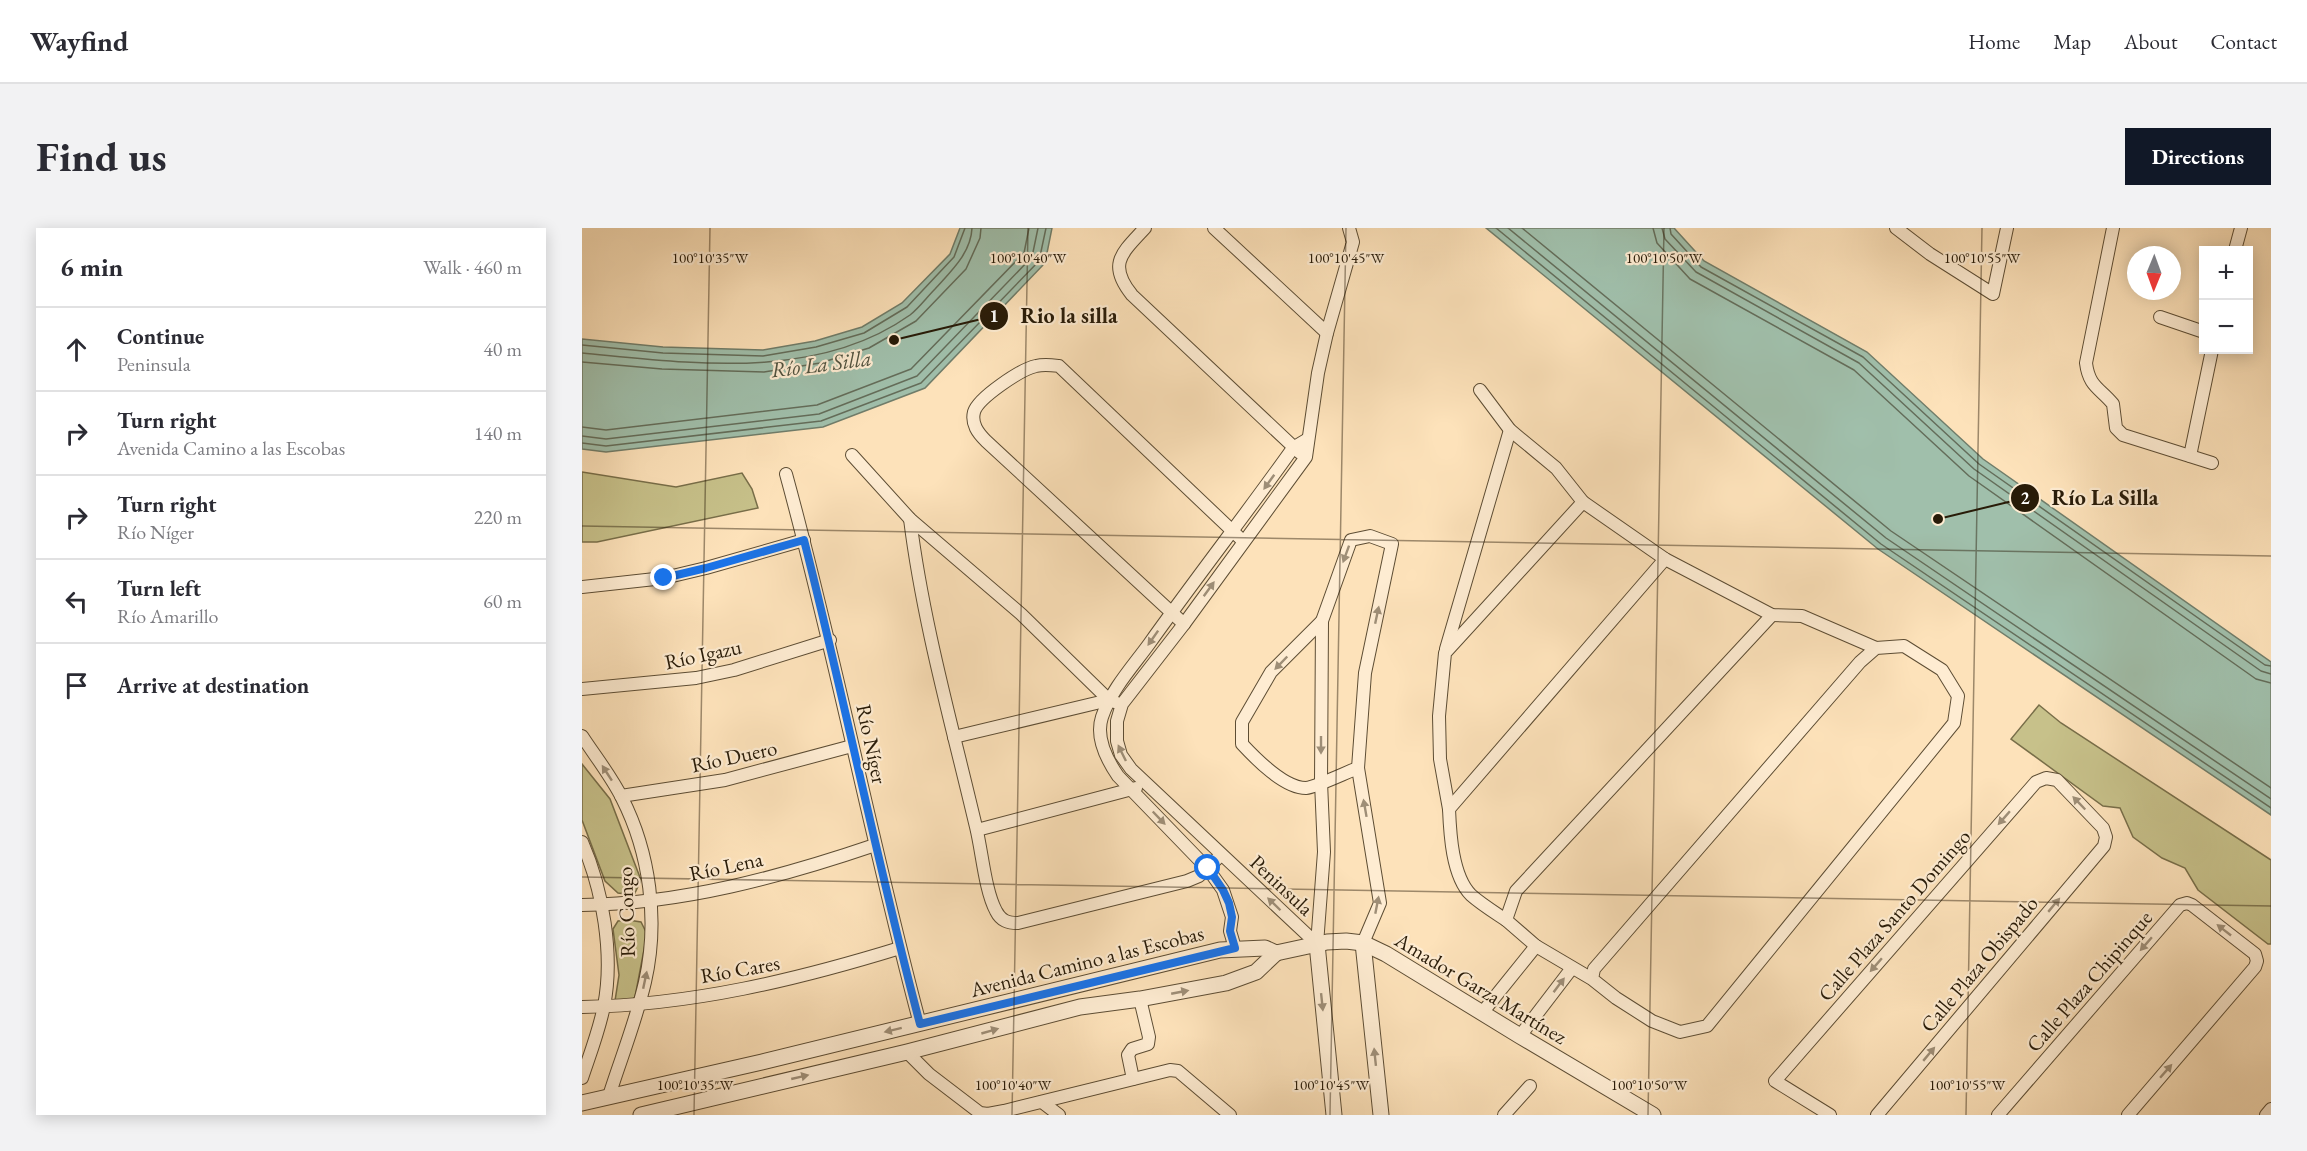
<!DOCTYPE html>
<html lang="en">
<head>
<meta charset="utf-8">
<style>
  body { margin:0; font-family:"EB Garamond",serif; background:#f2f2f3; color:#2b2b33 }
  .controls { position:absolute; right:18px; top:18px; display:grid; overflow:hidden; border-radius:0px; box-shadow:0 3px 15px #0003 }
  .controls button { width:54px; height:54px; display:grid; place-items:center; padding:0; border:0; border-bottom:2px solid #e1e1e2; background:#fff; color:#2b2b33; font:30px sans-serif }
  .compass { position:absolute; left:1545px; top:18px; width:54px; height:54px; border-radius:50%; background:#fff; box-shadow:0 3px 15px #0003; rotate:181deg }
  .stop { position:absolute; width:18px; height:18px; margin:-14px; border:4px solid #1a73e8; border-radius:50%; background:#fff }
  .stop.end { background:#1a73e8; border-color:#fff; box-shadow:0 2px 6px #0008 }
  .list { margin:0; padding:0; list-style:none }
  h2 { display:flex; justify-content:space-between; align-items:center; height:78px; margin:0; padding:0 24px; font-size:26px }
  h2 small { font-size:20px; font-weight:400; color:#7c7c81 }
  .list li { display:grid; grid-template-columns:39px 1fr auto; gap:18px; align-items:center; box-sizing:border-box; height:84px; padding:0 24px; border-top:2px solid #e1e1e2 }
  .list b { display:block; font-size:22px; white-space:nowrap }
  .list p { margin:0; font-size:20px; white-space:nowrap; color:#7c7c81 }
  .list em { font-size:20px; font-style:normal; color:#7c7c81 }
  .icon { flex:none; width:33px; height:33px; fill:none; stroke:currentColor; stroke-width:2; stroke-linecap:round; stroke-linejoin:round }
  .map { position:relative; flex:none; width:1689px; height:887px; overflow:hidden; border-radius:0px }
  header { display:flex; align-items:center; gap:36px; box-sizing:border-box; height:84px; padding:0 30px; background:#fff; border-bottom:2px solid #e1e1e2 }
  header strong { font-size:28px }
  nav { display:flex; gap:33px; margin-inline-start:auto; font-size:21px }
  .intro { display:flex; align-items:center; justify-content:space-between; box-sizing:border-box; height:144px; padding:0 36px }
  h1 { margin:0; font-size:42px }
  .button { padding:15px 27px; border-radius:0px; background:#111827; color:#fff; font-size:21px; font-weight:700 }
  main { display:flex; gap:36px; padding:0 36px }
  aside { flex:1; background:#fff; border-radius:0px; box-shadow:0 3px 15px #0003 }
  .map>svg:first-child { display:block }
  .green { fill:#c7c18a; stroke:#786e49; stroke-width:1.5 }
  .water { fill:#a0bfab; stroke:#707d6a; stroke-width:1.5 }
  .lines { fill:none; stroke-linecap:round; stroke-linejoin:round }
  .shore { stroke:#646d5a; stroke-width:1.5 }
  .minor-casing { stroke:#5d4d34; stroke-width:14 }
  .tertiary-casing { stroke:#5d4d34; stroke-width:17 }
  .minor { stroke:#feecd2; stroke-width:12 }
  .tertiary { stroke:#feecd2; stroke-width:15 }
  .oneway { fill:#9e8e77 }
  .route { stroke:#1a73e8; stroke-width:8 }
  .ticks { fill:none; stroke:#281b08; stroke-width:1.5; stroke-opacity:0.45 }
  .labels { text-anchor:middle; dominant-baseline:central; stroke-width:4.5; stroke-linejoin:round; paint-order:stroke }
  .street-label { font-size:21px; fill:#281b08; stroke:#feecd2 }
  .water-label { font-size:22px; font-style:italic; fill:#525441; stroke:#feecd2 }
  .ticks-label { font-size:15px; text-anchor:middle; fill:#281b08; stroke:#feecd2; stroke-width:4.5; stroke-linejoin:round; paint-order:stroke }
  .leader { fill:none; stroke:#281b08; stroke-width:2 }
  .callout-dot { fill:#281b08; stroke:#feecd2; stroke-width:2 }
  .mark-label { font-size:18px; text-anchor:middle; font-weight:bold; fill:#fff }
  .callout-label { font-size:22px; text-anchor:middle; font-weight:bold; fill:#281b08; stroke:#feecd2; stroke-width:4.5; stroke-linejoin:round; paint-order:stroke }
</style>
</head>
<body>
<header>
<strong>Wayfind</strong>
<nav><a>Home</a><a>Map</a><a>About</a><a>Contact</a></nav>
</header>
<div class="intro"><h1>Find us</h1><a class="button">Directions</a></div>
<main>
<aside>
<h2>6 min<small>Walk · 460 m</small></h2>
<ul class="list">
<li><svg class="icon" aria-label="ahead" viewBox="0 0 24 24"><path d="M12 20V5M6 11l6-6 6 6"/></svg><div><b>Continue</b><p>Peninsula</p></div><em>40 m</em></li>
<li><svg class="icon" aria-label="right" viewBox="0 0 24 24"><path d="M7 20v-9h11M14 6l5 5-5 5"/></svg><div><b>Turn right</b><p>Avenida Camino a las Escobas</p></div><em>140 m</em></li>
<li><svg class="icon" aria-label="right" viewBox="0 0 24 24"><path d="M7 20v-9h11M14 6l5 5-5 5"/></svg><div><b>Turn right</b><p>Río Níger</p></div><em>220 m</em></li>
<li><svg class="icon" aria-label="left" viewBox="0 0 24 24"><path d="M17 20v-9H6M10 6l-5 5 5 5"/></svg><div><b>Turn left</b><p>Río Amarillo</p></div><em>60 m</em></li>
<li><svg class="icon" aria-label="arrive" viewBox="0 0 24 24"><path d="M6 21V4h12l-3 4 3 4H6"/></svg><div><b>Arrive at destination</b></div></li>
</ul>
</aside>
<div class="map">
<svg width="1689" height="887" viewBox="0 0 1689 887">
  <rect width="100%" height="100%" fill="#fde2ba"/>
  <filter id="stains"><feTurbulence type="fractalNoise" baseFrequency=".00333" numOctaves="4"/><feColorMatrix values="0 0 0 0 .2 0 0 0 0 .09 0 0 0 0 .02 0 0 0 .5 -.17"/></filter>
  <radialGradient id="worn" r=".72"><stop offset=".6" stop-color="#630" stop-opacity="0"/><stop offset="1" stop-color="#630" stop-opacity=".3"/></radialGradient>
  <!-- green -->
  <g class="green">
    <path d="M0,244L94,259L160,245L170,261L176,280L15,314H0Z"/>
    <path d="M1457,477L1479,495L1689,632V716H1686L1616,662L1603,640L1580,630L1551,609L1538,580L1521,578L1429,511Z"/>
    <path d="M0,536L28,571L59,652L52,667L36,665L23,653L0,592Z"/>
    <path d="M46,692L59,694L65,706L53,769L42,779L33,773L37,747L31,701L36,693Z"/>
  </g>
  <!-- water -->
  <g class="water">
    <path d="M378,0H470L463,35L343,160L241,199L24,224L0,221V111L81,119L181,122L233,113L280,99L320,75L368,26Z"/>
    <path d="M904,0H1092L1122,33L1285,124L1401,231L1689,434V587L1296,321Z"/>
  </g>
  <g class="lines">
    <!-- shore -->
    <g class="shore">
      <path d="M914,0L1299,316L1689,580"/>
      <path d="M926,0L1304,310L1689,571"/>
      <path d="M940,0L1309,303L1689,560"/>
      <path d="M1071,0L1075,15L1108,51L1272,142L1387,248L1674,451L1689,455"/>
      <path d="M1080,0L1083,11L1114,44L1277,135L1392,241L1679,443L1689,446"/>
      <path d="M1088,0L1089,6L1119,39L1281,129L1397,236L1683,437L1689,438"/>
      <path d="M0,117L81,125L181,128L234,119L282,105L325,79L372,29L383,0"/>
      <path d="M0,125C107,135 234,154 328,87C337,80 345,69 353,61C369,43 389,25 390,0"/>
      <path d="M0,134L80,141L182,144L238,135L287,120L334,93L384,41L398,10L399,0"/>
      <path d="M0,199L24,202L235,177L329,141L442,25L447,0"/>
      <path d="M0,208L24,211L237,186L335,148L450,29L456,0"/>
      <path d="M0,215L24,218L239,193L339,155L457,33L464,0"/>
    </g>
    <defs>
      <g id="minor">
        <path d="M563,0C540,25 525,36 550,67L718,225"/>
        <path d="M632,0L745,105"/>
        <path d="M1314,0L1348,26L1411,66L1425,0"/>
        <path d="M1531,0L1504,135C1507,159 1518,160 1531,176L1534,200L1541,207L1630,235"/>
        <path d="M1653,22L1659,0"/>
        <path d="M1578,89L1622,104"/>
        <path d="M898,162L928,202L974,240L1001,274L1083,331L1190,387L1220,388L1294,420"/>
        <path d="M270,227L328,291L439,386L527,472L533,474"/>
        <path d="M1608,228L1630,122"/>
        <path d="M204,246C254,428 289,613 338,796"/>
        <path d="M328,291C341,395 370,497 394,599C400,623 403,663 414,683C419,693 426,695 436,695L605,653L617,648L639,627"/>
        <path d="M0,359L82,350L124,340L222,312"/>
        <path d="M740,393L689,444L660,494V516C674,531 702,560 724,560C734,559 765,544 776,540"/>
        <path d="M602,396L404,213C396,205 389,196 392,184C396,170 439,141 454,138C462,136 469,137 477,138L661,313"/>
        <path d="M864,421L928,202"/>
        <path d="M0,461L114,450L152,442L248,412"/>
        <path d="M0,508C13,528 29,548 40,570C68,625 77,693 63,754C54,793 39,830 27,868"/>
        <path d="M372,509L527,472"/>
        <path d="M39,568L143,552L270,518"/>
        <path d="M867,581L858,531L857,488L863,425L1001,274"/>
        <path d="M395,602L554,560"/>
        <path d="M0,614C21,662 32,727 22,778C17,803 8,826 0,850"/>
        <path d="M0,677C99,676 199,649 293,617"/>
        <path d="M924,692C912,684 899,676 889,667C870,648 868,605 867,581L1083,331"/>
        <path d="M735,716L549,541L539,527L535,513V493L540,476L602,396L724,229L736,145L745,105L771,14L767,0"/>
        <path d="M735,716L742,624L739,554L740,393L769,312L788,308L810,316L783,445L776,540L798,675L781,715"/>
        <path d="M653,720L648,703L650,689L641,662L626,641L536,548C525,532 513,510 520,489C529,462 551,438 567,416C614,350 664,286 711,220L726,211"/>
        <path d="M1010,751L1012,741L1278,434L1294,420L1322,418L1360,442L1376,468L1372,495L1125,798L1098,804L1070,793L1034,770L1010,751L954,718L924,692L934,663L1190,387"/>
        <path d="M0,779C110,777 214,752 318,720"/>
        <path d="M900,785L954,718"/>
        <path d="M938,808L990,740"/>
        <path d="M325,824L347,846L398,885L406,886L422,883L588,842L596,843L648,887"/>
        <path d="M551,851L546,827L550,821L566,816L567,809L558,771"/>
        <path d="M460,874L477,887"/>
        <path d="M922,887L948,858"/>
        <path d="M1248,887L1193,853L1454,554L1464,550L1475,552L1521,600L1524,609L1522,618L1295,887"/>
        <path d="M1416,887L1598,677L1605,675L1610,677L1673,726L1675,733L1673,739L1546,887"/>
        <path d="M1684,887L1689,881"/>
      </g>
      <g id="tertiary">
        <path d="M781,715L799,887"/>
        <path d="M735,716L752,887"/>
        <path d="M694,725L745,714L764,713L781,715L804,726L938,808L1071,887"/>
        <path d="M0,875L180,834L638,722L683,720L694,725"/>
        <path d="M59,887L325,824L498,779L558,771L644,755L674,744L694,725"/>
      </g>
    </defs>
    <!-- minor casing -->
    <use href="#minor" class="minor-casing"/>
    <!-- tertiary casing -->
    <use href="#tertiary" class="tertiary-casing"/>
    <!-- minor -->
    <use href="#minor" class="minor"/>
    <!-- tertiary -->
    <use href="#tertiary" class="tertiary"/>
  </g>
  <!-- one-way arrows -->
  <defs><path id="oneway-solid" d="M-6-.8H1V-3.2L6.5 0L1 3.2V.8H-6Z" transform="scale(1.5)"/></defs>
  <g class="oneway">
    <use href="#oneway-solid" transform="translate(687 254) rotate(126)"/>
    <use href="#oneway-solid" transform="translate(764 326) rotate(110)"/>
    <use href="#oneway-solid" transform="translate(627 361) rotate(-54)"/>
    <use href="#oneway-solid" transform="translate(795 387) rotate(-78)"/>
    <use href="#oneway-solid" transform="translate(571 410) rotate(125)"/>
    <use href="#oneway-solid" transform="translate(699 435) rotate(134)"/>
    <use href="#oneway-solid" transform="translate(739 517) rotate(90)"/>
    <use href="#oneway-solid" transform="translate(540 525) rotate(-116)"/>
    <use href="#oneway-solid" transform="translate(25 545) rotate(-123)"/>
    <use href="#oneway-solid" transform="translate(1497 575) rotate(-134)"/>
    <use href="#oneway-solid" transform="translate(783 580) rotate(-100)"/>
    <use href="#oneway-solid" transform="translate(577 590) rotate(46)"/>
    <use href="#oneway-solid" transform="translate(1422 590) rotate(131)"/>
    <use href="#oneway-solid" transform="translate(692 676) rotate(-136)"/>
    <use href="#oneway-solid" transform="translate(795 677) rotate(-79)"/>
    <use href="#oneway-solid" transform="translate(1472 677) rotate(-50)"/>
    <use href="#oneway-solid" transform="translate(1642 702) rotate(-142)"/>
    <use href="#oneway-solid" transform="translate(1564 716) rotate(131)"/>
    <use href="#oneway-solid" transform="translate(1294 737) rotate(131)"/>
    <use href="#oneway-solid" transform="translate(63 752) rotate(-78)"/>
    <use href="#oneway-solid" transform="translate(977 757) rotate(-53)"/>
    <use href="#oneway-solid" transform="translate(598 764) rotate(-11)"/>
    <use href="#oneway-solid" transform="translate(740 774) rotate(84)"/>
    <use href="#oneway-solid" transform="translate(311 802) rotate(166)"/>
    <use href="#oneway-solid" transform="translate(408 803) rotate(-16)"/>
    <use href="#oneway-solid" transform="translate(1347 826) rotate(-50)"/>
    <use href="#oneway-solid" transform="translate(793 829) rotate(-96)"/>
    <use href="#oneway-solid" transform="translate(1584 843) rotate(-49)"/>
    <use href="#oneway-solid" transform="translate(218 849) rotate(-13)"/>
  </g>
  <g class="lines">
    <!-- route -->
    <path class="route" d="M82,350L124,340L222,312C263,473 295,635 338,796L653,720L648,703L650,689L647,675L641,662L626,640"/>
  </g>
  <!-- ticks -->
  <path class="ticks" d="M0,298L1689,328M0,649L1689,678M112,887L128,0M430,887L446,0M748,887L764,0M1066,887L1082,0M1384,887L1400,0"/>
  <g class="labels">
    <!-- street labels -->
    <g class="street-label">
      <text transform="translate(121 426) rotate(-12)">Río Igazu</text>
      <text transform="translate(290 516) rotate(78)">Río Níger</text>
      <text transform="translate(152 528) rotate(-12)">Río Duero</text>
      <text transform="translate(144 638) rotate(-12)">Río Lena</text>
      <text transform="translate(700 657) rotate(43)">Peninsula</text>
      <text transform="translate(44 684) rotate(-92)">Río Congo</text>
      <text transform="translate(1312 687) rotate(-49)">Calle Plaza Santo Domingo</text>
      <text transform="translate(505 733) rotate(-14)">Avenida Camino a las Escobas</text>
      <text transform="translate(1397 736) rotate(-50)">Calle Plaza Obispado</text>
      <text transform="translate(158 741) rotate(-10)">Río Cares</text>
      <text transform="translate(1507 753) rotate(-49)">Calle Plaza Chipinque</text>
      <text transform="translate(899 760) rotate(31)">Amador Garza Martínez</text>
    </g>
    <!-- water labels -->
    <g class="water-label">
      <text transform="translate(239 136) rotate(-7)">Río La Silla</text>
    </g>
  </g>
  <g class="ticks-label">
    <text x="128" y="35">100°10'35"W</text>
    <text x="446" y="35">100°10'40"W</text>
    <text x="764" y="35">100°10'45"W</text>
    <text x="1082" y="35">100°10'50"W</text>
    <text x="1400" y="35">100°10'55"W</text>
    <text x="113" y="862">100°10'35"W</text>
    <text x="431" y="862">100°10'40"W</text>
    <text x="749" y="862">100°10'45"W</text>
    <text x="1067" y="862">100°10'50"W</text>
    <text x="1385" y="862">100°10'55"W</text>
  </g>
  <!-- callouts -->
  <path class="leader" d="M312 112L412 88M1356 291L1443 270"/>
  <g class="callout-dot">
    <circle cx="312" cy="112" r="6"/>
    <circle cx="1356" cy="291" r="6"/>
    <circle cx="412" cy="88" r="15"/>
    <circle cx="1443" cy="270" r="15"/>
  </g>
  <g class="mark-label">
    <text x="412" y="94">1</text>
    <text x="1443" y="276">2</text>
  </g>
  <g class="callout-label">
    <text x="487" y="95">Rio la silla</text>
    <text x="1523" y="277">Río La Silla</text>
  </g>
  <rect width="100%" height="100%" filter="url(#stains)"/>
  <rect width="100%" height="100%" fill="url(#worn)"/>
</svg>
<div class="controls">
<button>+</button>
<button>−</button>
</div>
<svg class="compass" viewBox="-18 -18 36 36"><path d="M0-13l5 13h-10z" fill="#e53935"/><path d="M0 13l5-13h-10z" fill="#7c7c81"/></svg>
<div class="stop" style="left:626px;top:640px"></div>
<div class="stop end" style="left:82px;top:350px"></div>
</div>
</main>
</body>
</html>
